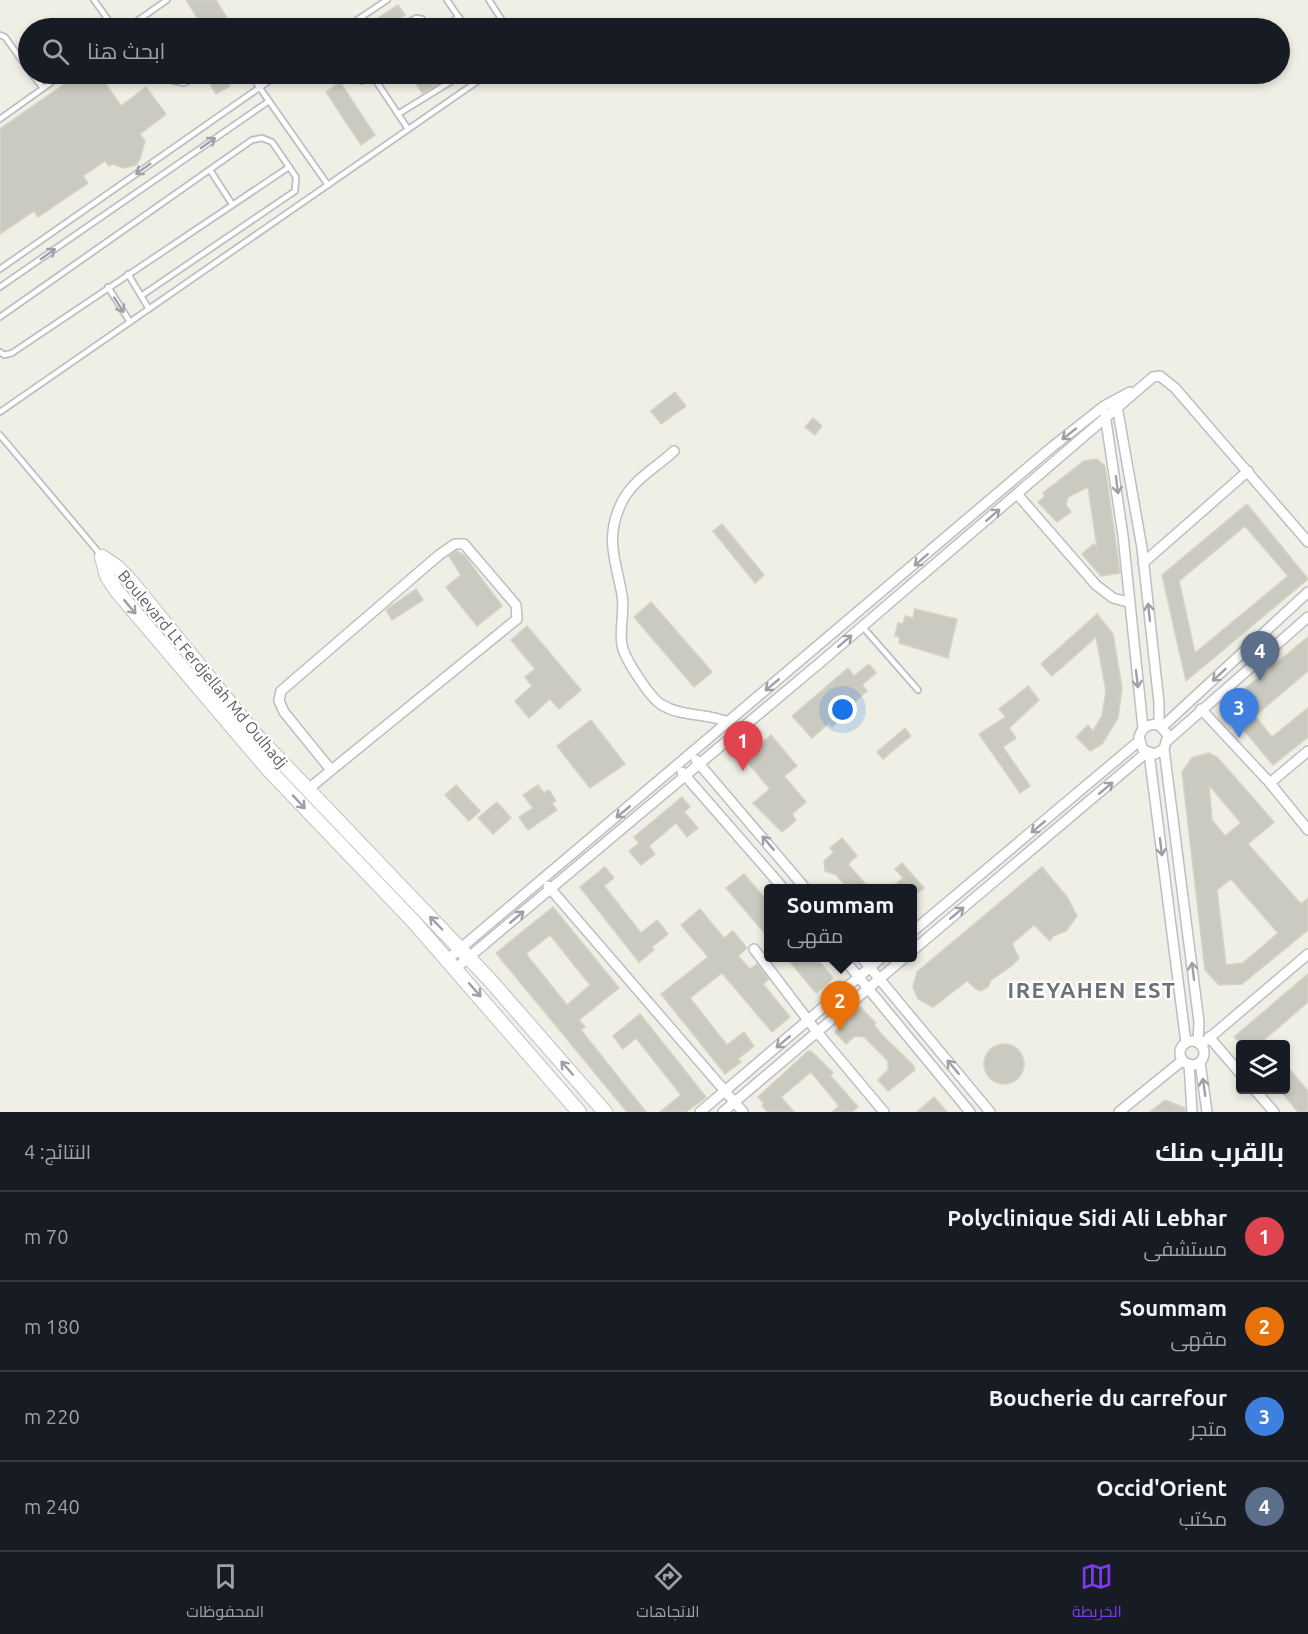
<!DOCTYPE html>
<html lang="ar">
<head>
<meta charset="utf-8">
<style>
  body { margin:0; font-family:Ubuntu,Cairo,sans-serif; background:#20242c; color:#f1f3f6; direction:rtl }
  .controls { position:absolute; right:18px; bottom:18px; display:grid; overflow:hidden; border-radius:6px; box-shadow:0 3px 9px #0003 }
  .controls button { width:54px; height:54px; display:grid; place-items:center; padding:0; border:0; border-bottom:2px solid #363941; background:#171b24; color:#f1f3f6; font:30px sans-serif }
  .you { position:absolute; left:843px; top:710px; width:21px; height:21px; margin:-15px; border:4px solid #fff; border-radius:50%; background:#1a73e8; box-shadow:0 0 0 9px #1a73e833 }
  .badge { display:grid; place-items:center; width:39px; height:39px; border-radius:50%; background:#7c3aed; color:#fff; font-size:20px; font-weight:700 }
  .pin { position:absolute; translate:-50% -50px; filter:drop-shadow(0 2px 3px #0008) }
  .pin::after { content:''; position:absolute; top:32px; width:21px; height:18px; background:inherit; clip-path:polygon(0 0,100% 0,50% 100%) }
  .popup { position:absolute; left:764px; top:884px; width:153px; height:78px; box-sizing:border-box; display:grid; place-content:center; border-radius:6px; background:#171b24; filter:drop-shadow(0 2px 4px #0005); font-size:20px; white-space:nowrap; color:#9ea1a6 }
  .popup b { font-size:22px; color:#f1f3f6 }
  .popup::after { content:''; position:absolute; left:50%; top:100%; margin-left:-12px; border:12px solid transparent; border-top-color:#171b24 }
  .list { margin:0; padding:0; list-style:none }
  h2 { display:flex; justify-content:space-between; align-items:center; height:78px; margin:0; padding:0 24px; font-size:26px }
  h2 small { font-size:20px; font-weight:400; color:#9ea1a6 }
  .list li { display:grid; grid-template-columns:39px 1fr auto; gap:18px; align-items:center; box-sizing:border-box; height:90px; padding:0 24px; border-top:2px solid #363941 }
  .list b { display:block; font-size:22px; white-space:nowrap }
  .list p { margin:0; font-size:20px; white-space:nowrap; color:#9ea1a6 }
  .list em { font-size:20px; font-style:normal; color:#9ea1a6 }
  .icon { flex:none; width:33px; height:33px; fill:none; stroke:currentColor; stroke-width:2; stroke-linecap:round; stroke-linejoin:round }
  .map { position:relative; flex:none; width:1308px; height:1112px; overflow:hidden; direction:ltr }
  .search { position:absolute; background:#171b24; box-shadow:0 3px 9px #0003; left:18px; right:18px; top:18px; height:66px; display:flex; align-items:center; gap:15px; box-sizing:border-box; padding:0 21px; border-radius:33px; color:#9ea1a6; font-size:22px }
  .sheet { height:438px; background:#171b24 }
  nav { display:flex; justify-content:space-around; align-items:center; box-sizing:border-box; height:84px; border-top:2px solid #363941; background:#171b24; font-size:16px; color:#9ea1a6 }
  nav a { display:grid; justify-items:center; gap:3px }
  nav .on { color:#7c3aed }
  .map>svg:first-child { display:block }
  .building { fill:#cbcac1; stroke:#d6d2c2; stroke-width:1.5; fill-rule:evenodd }
  .lines { fill:none; stroke-linecap:round; stroke-linejoin:round }
  .lane-casing { stroke:#bcbec5; stroke-width:8 }
  .street-casing { stroke:#bcbec5; stroke-width:12 }
  .secondary-casing { stroke:#bfc1c9; stroke-width:16 }
  .lane { stroke:#fff; stroke-width:4.5 }
  .street { stroke:#fff; stroke-width:9 }
  .secondary { stroke:#fff; stroke-width:14 }
  .oneway { stroke:#9da0a4 }
  .labels { text-anchor:middle; dominant-baseline:central; stroke-width:4.5; stroke-linejoin:round; paint-order:stroke }
  .street-label { font-size:16px; fill:#5c6067; stroke:#fff }
  .district-label { font-size:22px; font-weight:bold; letter-spacing:1.5px; fill:#6d7179; stroke:#fff }
</style>
</head>
<body>
<div class="map">
<svg width="1308" height="1112" viewBox="0 0 1308 1112">
  <rect width="100%" height="100%" fill="#f0efe5"/>
  <!-- building -->
  <g class="building">
    <path d="M186,0H216L233,28H204Z"/>
    <path d="M398,5L405,15L384,28L378,18Z"/>
    <path d="M79,74H99L121,106L146,87L166,114L140,134L145,141L140,159L136,165L123,168L113,164L109,166L105,161L83,176L88,183L38,217L34,211L0,234V129Z"/>
    <path d="M217,74H223L230,86L216,94L207,79Z"/>
    <path d="M410,74H455L422,93Z"/>
    <path d="M340,82L375,135L361,145L326,92Z"/>
    <path d="M675,392L686,406L661,424L651,411Z"/>
    <path d="M813,418L822,426L815,435L805,427Z"/>
    <path d="M1097,459L1105,466L1120,573L1101,576L1082,554L1094,544L1097,547L1088,487L1068,497L1066,505L1071,512L1057,522L1038,502L1045,496L1043,493L1084,461Z"/>
    <path d="M1247,504L1308,579L1186,681L1162,575ZM1245,526L1288,576L1195,653L1179,581Z"/>
    <path d="M722,524L764,575L755,583L713,531Z"/>
    <path d="M457,551L465,556L502,606L477,626L446,587L461,575L449,556Z"/>
    <path d="M416,589L423,600L392,620L386,610Z"/>
    <path d="M651,602L712,672L694,687L634,617Z"/>
    <path d="M915,609L957,619L948,658L899,643L900,637L895,636L898,623L903,624L905,616L913,618Z"/>
    <path d="M1097,614L1113,634L1122,688L1118,718L1102,744L1090,751L1076,737L1088,725L1093,731L1102,716L1106,691L1096,637L1052,676L1041,664Z"/>
    <path d="M527,626L581,690L559,709L550,699L529,718L515,701L532,686L525,677L535,669L511,640Z"/>
    <path d="M1308,637V671L1255,716L1272,737L1308,708V737L1273,765L1224,706Z"/>
    <path d="M869,664L876,673L862,685L867,691L845,710L848,713L832,727L829,723L812,738L792,716L848,668L854,676Z"/>
    <path d="M1028,686L1039,700L1009,728L1016,738L1003,747L1030,786L1020,793L979,734L1006,717L999,709Z"/>
    <path d="M591,720L625,764L590,788L557,746Z"/>
    <path d="M905,728L911,736L883,759L877,752Z"/>
    <path d="M771,735L797,766L784,776L806,802L792,814L796,820L782,832L753,803L770,789L744,758Z"/>
    <path d="M1208,753L1217,757L1274,822L1248,844L1301,904L1308,898V930L1242,984L1219,985L1205,970L1182,772L1192,758ZM1209,785L1241,823L1225,836L1212,820ZM1231,879L1278,933L1243,963L1226,965L1217,890Z"/>
    <path d="M456,785L480,811L469,821L445,795Z"/>
    <path d="M538,785L544,793L549,790L556,801L552,803L557,810L528,830L519,817L533,808L523,795Z"/>
    <path d="M682,797L690,807L684,812L698,828L687,837L676,823L649,846L655,854L641,865L629,851L639,843L634,837Z"/>
    <path d="M497,802L511,818L493,834L478,818Z"/>
    <path d="M842,838L857,856L848,864L869,888H848L836,875L825,871L824,861L834,852L830,848Z"/>
    <path d="M902,863L924,888L912,897V888H891L903,878L895,869Z"/>
    <path d="M605,867L614,878L604,886L641,933L657,920L668,934L652,947L654,950L639,962L580,887Z"/>
    <path d="M1042,867L1067,897L1077,916L1066,931L1053,936L1050,941L1034,925L1012,944L1019,958L1013,965L991,980L988,987L981,991L976,989L967,981L933,1007L918,999L913,987L917,972Z"/>
    <path d="M744,874L768,902V937L726,888Z"/>
    <path d="M553,907L619,988L579,1020L585,1027L581,1030L646,1112H627L496,953ZM550,935L590,985L567,1005L526,954Z"/>
    <path d="M700,909L724,938L733,931L747,948L738,956L750,969L757,964L769,979L763,984L790,1017L772,1032L722,973L690,998L727,1045L744,1032L754,1046L738,1059L741,1062L725,1074L661,994L708,957L681,925Z"/>
    <path d="M786,957H816L833,978L816,993Z"/>
    <path d="M1308,974V1002L1264,1040L1268,1044H1241L1234,1037Z"/>
    <path d="M860,1007L876,1023L874,1025L882,1035L913,1065L915,1070L888,1091L878,1080L888,1070V1061L864,1037L855,1036L846,1044L835,1032Z"/>
    <path d="M640,1014L706,1097L686,1112H660L681,1095L636,1038L623,1049L613,1036Z"/>
    <circle cx="1004" cy="1064" r="20"/>
    <path d="M808,1051L812,1052L833,1073L830,1075L858,1107L852,1112H832L839,1106L811,1072L781,1097L794,1112H768L762,1106L764,1104L758,1097Z"/>
    <path d="M1286,1065L1308,1091V1112H1298L1279,1089H1286Z"/>
    <path d="M934,1097L947,1112H917Z"/>
    <path d="M1165,1100L1185,1108V1112H1150Z"/>
  </g>
  <g class="lines">
    <defs>
      <g id="lane">
        <path d="M94,0L114,28"/>
        <path d="M447,0L466,28"/>
        <path d="M489,0L507,28"/>
        <path d="M360,18L367,28"/>
        <path d="M127,28L167,0"/>
        <path d="M345,28L387,0"/>
        <path d="M398,28L416,18L422,19L429,28"/>
        <path d="M442,28L459,17"/>
        <path d="M0,35L5,37L28,69"/>
        <path d="M32,74L43,88"/>
        <path d="M167,74L174,81L184,83L201,74"/>
        <path d="M250,74L328,185"/>
        <path d="M354,74L361,81L373,74"/>
        <path d="M372,75L408,129"/>
        <path d="M398,114L463,74"/>
        <path d="M0,119L63,74"/>
        <path d="M210,170L232,204"/>
        <path d="M0,269L279,74"/>
        <path d="M128,274L149,309"/>
        <path d="M0,287L269,101"/>
        <path d="M108,287L130,322"/>
        <path d="M0,317L252,140L262,138L272,142L296,177L295,191L141,296"/>
        <path d="M0,352L4,355L12,353L289,167"/>
        <path d="M0,412L488,74"/>
        <path d="M0,435L100,554"/>
        <path d="M862,626L918,690"/>
      </g>
      <g id="street">
        <path d="M1117,406L1142,548L1159,703V725"/>
        <path d="M1105,414L1123,536L1143,728"/>
        <path d="M674,451C655,469 631,480 620,506C605,540 616,561 622,595C625,611 619,629 622,645C624,658 650,698 662,705C682,717 707,713 728,722"/>
        <path d="M1017,494L1096,585L1113,598L1128,602"/>
        <path d="M1143,563L1248,471"/>
        <path d="M1201,709L1270,783L1308,830"/>
        <path d="M1162,727L1308,592"/>
        <path d="M1168,740L1308,617"/>
        <path d="M1164,749L1155,754L1143,750L1139,737C1142,727 1149,723 1159,725L1168,735L1164,749L1199,1022L1198,1042"/>
        <path d="M1149,753L1186,1043"/>
        <path d="M696,760L805,888"/>
        <path d="M682,772L783,888"/>
        <path d="M1270,783L1308,751"/>
        <path d="M307,790L517,619L516,605L464,544H455L439,555L281,691L279,701L284,712L331,770"/>
        <path d="M548,886L743,1112"/>
        <path d="M912,932L1139,741"/>
        <path d="M754,949L817,1032L884,1112"/>
        <path d="M912,951L1147,752"/>
        <path d="M843,958L970,1112"/>
        <path d="M862,958L990,1112"/>
        <path d="M448,959L1052,447L1104,406L1130,392"/>
        <path d="M456,968L822,661L1153,377L1160,376L1175,388L1308,542"/>
        <path d="M1209,1037L1240,1073"/>
        <circle cx="1192" cy="1053" r="12"/>
        <path d="M1201,1045L1308,954"/>
        <path d="M1200,1062L1207,1112"/>
        <path d="M1189,1064L1192,1112"/>
        <path d="M1255,1090L1274,1112"/>
        <path d="M700,1112L881,958"/>
        <path d="M723,1112L904,958"/>
        <path d="M1119,1112L1183,1060"/>
      </g>
      <g id="secondary">
        <path d="M102,557L117,567L129,579L255,734L489,979L605,1112"/>
        <path d="M102,557L107,576L116,590L267,768L414,922L579,1112"/>
      </g>
    </defs>
    <!-- lane casing -->
    <use href="#lane" class="lane-casing"/>
    <!-- street casing -->
    <use href="#street" class="street-casing"/>
    <!-- secondary casing -->
    <use href="#secondary" class="secondary-casing"/>
    <!-- lane -->
    <use href="#lane" class="lane"/>
    <!-- street -->
    <use href="#street" class="street"/>
    <!-- secondary -->
    <use href="#secondary" class="secondary"/>
  </g>
  <!-- one-way arrows -->
  <defs><path id="oneway-shaft" d="M-6 0H5M1.5-3L5.5 0L1.5 3" fill="none" stroke-width="1.6" stroke-linecap="round" stroke-linejoin="round" transform="scale(1.5)"/></defs>
  <g class="oneway">
    <use href="#oneway-shaft" transform="translate(208 143) rotate(-35)"/>
    <use href="#oneway-shaft" transform="translate(143 169) rotate(145)"/>
    <use href="#oneway-shaft" transform="translate(48 254) rotate(-35)"/>
    <use href="#oneway-shaft" transform="translate(119 305) rotate(57)"/>
    <use href="#oneway-shaft" transform="translate(1069 434) rotate(142)"/>
    <use href="#oneway-shaft" transform="translate(1117 485) rotate(83)"/>
    <use href="#oneway-shaft" transform="translate(993 515) rotate(-41)"/>
    <use href="#oneway-shaft" transform="translate(921 560) rotate(139)"/>
    <use href="#oneway-shaft" transform="translate(130 607) rotate(50)"/>
    <use href="#oneway-shaft" transform="translate(1149 612) rotate(-96)"/>
    <use href="#oneway-shaft" transform="translate(845 641) rotate(-41)"/>
    <use href="#oneway-shaft" transform="translate(1219 675) rotate(137)"/>
    <use href="#oneway-shaft" transform="translate(1137 679) rotate(83)"/>
    <use href="#oneway-shaft" transform="translate(772 685) rotate(140)"/>
    <use href="#oneway-shaft" transform="translate(1106 788) rotate(-40)"/>
    <use href="#oneway-shaft" transform="translate(299 802) rotate(47)"/>
    <use href="#oneway-shaft" transform="translate(623 812) rotate(140)"/>
    <use href="#oneway-shaft" transform="translate(1038 827) rotate(140)"/>
    <use href="#oneway-shaft" transform="translate(768 843) rotate(-130)"/>
    <use href="#oneway-shaft" transform="translate(1161 847) rotate(83)"/>
    <use href="#oneway-shaft" transform="translate(957 913) rotate(-40)"/>
    <use href="#oneway-shaft" transform="translate(517 917) rotate(-40)"/>
    <use href="#oneway-shaft" transform="translate(436 923) rotate(-134)"/>
    <use href="#oneway-shaft" transform="translate(1193 971) rotate(-97)"/>
    <use href="#oneway-shaft" transform="translate(475 990) rotate(49)"/>
    <use href="#oneway-shaft" transform="translate(783 1042) rotate(140)"/>
    <use href="#oneway-shaft" transform="translate(953 1067) rotate(-130)"/>
    <use href="#oneway-shaft" transform="translate(567 1068) rotate(-131)"/>
    <use href="#oneway-shaft" transform="translate(1204 1087) rotate(-98)"/>
  </g>
  <g class="labels">
    <!-- street labels -->
    <g class="street-label">
      <text transform="translate(203 669) rotate(50)">Boulevard Lt Ferdjellah Md Oulhadj</text>
    </g>
    <!-- district labels -->
    <g class="district-label">
      <text x="1092" y="989">IREYAHEN EST</text>
    </g>
  </g>
</svg>
<div class="controls">
<button><svg class="icon" aria-label="layers" viewBox="0 0 24 24"><path d="M12 4l9 5-9 5-9-5zM3 14l9 5 9-5"/></svg></button>
</div>
<div class="you"></div>
<div class="pin badge" style="left:743px;top:771px;background:#e0444e">1</div>
<div class="pin badge" style="left:840px;top:1031px;background:#e8710a">2</div>
<div class="popup"><b>Soummam</b>مقهى</div>
<div class="pin badge" style="left:1239px;top:738px;background:#3f7fe0">3</div>
<div class="pin badge" style="left:1260px;top:681px;background:#5c6f8a">4</div>
<div class="search"><svg class="icon" aria-label="search" viewBox="0 0 24 24"><circle cx="10" cy="10" r="6"/><path d="M15 15l6 6"/></svg>ابحث هنا</div>
</div>
<section class="sheet">
<h2>بالقرب منك<small>النتائج: 4</small></h2>
<ul class="list">
<li><span class="badge" style="background:#e0444e">1</span><div><b>Polyclinique Sidi Ali Lebhar</b><p>مستشفى</p></div><em>70 m</em></li>
<li><span class="badge" style="background:#e8710a">2</span><div><b>Soummam</b><p>مقهى</p></div><em>180 m</em></li>
<li><span class="badge" style="background:#3f7fe0">3</span><div><b>Boucherie du carrefour</b><p>متجر</p></div><em>220 m</em></li>
<li><span class="badge" style="background:#5c6f8a">4</span><div><b>Occid'Orient</b><p>مكتب</p></div><em>240 m</em></li>
</ul>
</section>
<nav>
<a class="on"><svg class="icon" aria-label="map" viewBox="0 0 24 24"><path d="M3 6l6-2 6 2 6-2v14l-6 2-6-2-6 2zM9 4v14M15 6v14"/></svg>الخريطة</a>
<a><svg class="icon" aria-label="directions" viewBox="0 0 24 24"><path d="M12 3l9 9-9 9-9-9zM9 14v-3h6M13 9l2 2-2 2"/></svg>الاتجاهات</a>
<a><svg class="icon" aria-label="saved" viewBox="0 0 24 24"><path d="M7 4h10v16l-5-4-5 4z"/></svg>المحفوظات</a>
</nav>
</body>
</html>
